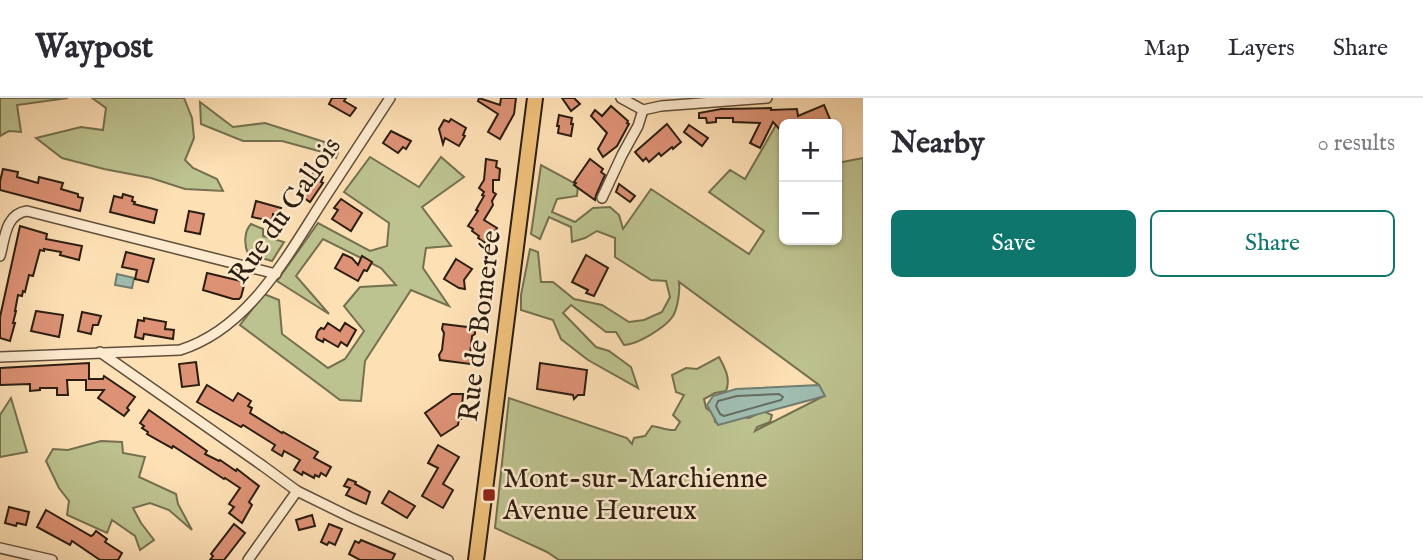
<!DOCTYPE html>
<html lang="en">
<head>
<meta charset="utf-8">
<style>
  body { margin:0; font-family:"IM FELL English",serif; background:#f2f2f3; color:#2b2b33 }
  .controls { position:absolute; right:21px; top:21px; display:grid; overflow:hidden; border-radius:10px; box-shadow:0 2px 5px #0004 }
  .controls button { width:63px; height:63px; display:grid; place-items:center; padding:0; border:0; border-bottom:2px solid #e1e1e2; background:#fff; color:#2b2b33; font:35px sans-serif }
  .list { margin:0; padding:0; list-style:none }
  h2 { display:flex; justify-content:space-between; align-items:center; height:91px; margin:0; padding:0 28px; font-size:30px }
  h2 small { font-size:23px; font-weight:400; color:#7c7c81 }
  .actions { display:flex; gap:14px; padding:21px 28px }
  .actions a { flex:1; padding:16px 0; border:2px solid #0f766e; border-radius:10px; text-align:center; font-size:24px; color:#0f766e }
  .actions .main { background:#0f766e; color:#fff }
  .map { position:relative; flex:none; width:863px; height:462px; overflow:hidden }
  header { display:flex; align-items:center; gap:42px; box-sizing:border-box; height:98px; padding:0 35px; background:#fff; border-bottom:2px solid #e1e1e2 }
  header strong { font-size:33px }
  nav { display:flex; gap:38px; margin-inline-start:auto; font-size:24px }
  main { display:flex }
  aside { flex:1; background:#fff }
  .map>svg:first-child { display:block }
  .green { fill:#bdc390; stroke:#747050; stroke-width:2 }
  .water { fill:#a0bdb1; stroke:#717d71; stroke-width:2 }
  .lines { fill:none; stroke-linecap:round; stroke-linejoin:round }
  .shore { stroke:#666d61; stroke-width:2 }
  .building { fill:#dd9275; stroke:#2b1d11; stroke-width:2 }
  .street-casing { stroke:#604e3a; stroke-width:12 }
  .primary-casing { stroke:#2b1d11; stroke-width:18 }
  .street { stroke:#feebcf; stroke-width:9 }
  .primary { stroke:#efc07a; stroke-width:14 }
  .poi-dot { fill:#8f2418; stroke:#feebcf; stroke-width:2.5 }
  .labels { text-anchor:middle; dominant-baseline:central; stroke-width:5; stroke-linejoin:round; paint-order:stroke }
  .street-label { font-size:28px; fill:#2b1d11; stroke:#feebcf }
  .poi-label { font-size:28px; fill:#2b1d11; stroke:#feebcf; text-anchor:start }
</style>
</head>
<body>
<header>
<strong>Waypost</strong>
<nav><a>Map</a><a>Layers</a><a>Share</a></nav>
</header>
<main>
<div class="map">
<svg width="863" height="462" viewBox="0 0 863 462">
  <rect width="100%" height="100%" fill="#fee0b5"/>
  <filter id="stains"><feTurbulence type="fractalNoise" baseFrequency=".00286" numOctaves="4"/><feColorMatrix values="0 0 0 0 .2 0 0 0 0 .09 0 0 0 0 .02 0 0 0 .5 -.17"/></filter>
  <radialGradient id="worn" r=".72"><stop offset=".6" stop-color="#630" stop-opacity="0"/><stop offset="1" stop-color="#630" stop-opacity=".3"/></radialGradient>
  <!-- green -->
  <g class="green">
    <path d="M0,0H68L17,7L21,34L9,33L0,38Z"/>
    <path d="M92,0H184L192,20L194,40L185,62L193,70L217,81L223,93L185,91L151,80L104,71L62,60L36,40L81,29L103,32L106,10Z"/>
    <path d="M200,4L233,29L265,25L340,49L336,60L326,55L282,43H243L201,26Z"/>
    <path d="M776,27L784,34V142H837V65L863,60V462H559L547,454L495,430L509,300L627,340L632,346L634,340L645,338L652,328C660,329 668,333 675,332L680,324L673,317L684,297L676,294L672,277L686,270L697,271L719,259C725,270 731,281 726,293L715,295L704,301L706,310L714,316L715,324C727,326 737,316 749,320L763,313L772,317L770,324L757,329L755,333L824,298L819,287L679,184C680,193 678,209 673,218C666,229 637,247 624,247L616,234H606L571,207L563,215L596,249L609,253L631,269L638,290L588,262L561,241L553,222L521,212V197L530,151L538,154L541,184H553L574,201L602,207L629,224L644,222L662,214L670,199L666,183L651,182L615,159V140L597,133L585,140L572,144L571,129L549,119L540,141L531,136L541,67L578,87L577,98L557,101L552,114L575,124L593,110L610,109L619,117L623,131L651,91L749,156L764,133L709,94L730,72L745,81Z"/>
    <path d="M370,59L419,89L441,59L464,79L422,109L451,148L426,150L423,170L449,208L411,192L365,263L361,303L340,302L240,227L264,196L279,202L282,236L328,270L345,261L364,233L344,208L360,189L396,187L381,170L323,141L296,178L329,216L277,183L318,125L370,153L387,148L389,125L344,94Z"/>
    <path d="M251,126L263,131V138L284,144L272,163L248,156C244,147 244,133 251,126Z"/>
    <path d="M11,300L27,354L0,359V317Z"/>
    <path d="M101,343L122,344L123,355L145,359L139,379L176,396L178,406L192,432L169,412L150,405L133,410L141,425L154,442L140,452L135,438L112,422L107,435L67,417L69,403L59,390L46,363L53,351L68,352Z"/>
  </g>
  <!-- water -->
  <g class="water">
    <path d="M117,176L134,180L132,190L115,187Z"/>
    <path d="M819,287L825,298L718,327L707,307L713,298L736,291Z"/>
  </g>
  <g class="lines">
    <!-- shore -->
    <path class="shore" d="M779,296L783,299L781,302L724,318L720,316L716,308L718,303L737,298Z"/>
  </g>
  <!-- building -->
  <g class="building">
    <path d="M332,0H346L344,3L356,10L350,18L329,6Z"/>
    <path d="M479,0L500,7L501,0H516L514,16L500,41L488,34L498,16L478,3Z"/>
    <path d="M562,0H574L580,6L571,13Z"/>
    <path d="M824,7L832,26H784V36L773,24L760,50L750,45L760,25L733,24V20H716V24L707,25L706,20H699V15L721,11L771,10V12L797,11L798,18Z"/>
    <path d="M611,8L628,23L627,25L629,26L617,48L603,59L598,51L607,35L591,18L595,12L602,18Z"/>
    <path d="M559,17L572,20L571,26H573L571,38L558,35L559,28H557Z"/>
    <path d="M451,21L466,30L463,37L465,38L459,48L445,40L443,46L439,31L444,22L449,24Z"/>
    <path d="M667,26L681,44L673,51L672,49L661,58L659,55L649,64L646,60L643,63L635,54Z"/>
    <path d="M689,27L708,40L702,48L684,34Z"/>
    <path d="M391,33L411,43L406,51L403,49L398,55L383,45Z"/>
    <path d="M486,61L497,63L496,69L500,71L499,82H493V94L496,96L492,103L493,107L484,122L497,130L487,146L478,140L479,138L472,133L473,131L468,128L478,113L476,112L484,98L482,97L484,94L479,90L484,82Z"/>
    <path d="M590,61L603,71L601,74L605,77L596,97L595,102L574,87L576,85L574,84Z"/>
    <path d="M3,71L18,74L17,79L38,85L39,79L63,85L61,91L78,96V99L83,100L80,113L0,92V83Z"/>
    <path d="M314,73L323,79L321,84L323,85L310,104L298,96L301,91L299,90L308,76L312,78Z"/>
    <path d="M619,86L635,98L630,104L616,94Z"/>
    <path d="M123,96L133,99L132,103L135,104L134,106L157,112L154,125L110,114L114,98L122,100Z"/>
    <path d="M341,101L362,115L351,133L332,121L338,112L334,110Z"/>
    <path d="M256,103L281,110L279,118L273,116L272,123L252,119Z"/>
    <path d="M189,113L204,116L200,136L185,133Z"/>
    <path d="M20,128L47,136L46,141L82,148L79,162L60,157L61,154L44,151V153L40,152L33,178L29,177L25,194L23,193L22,198L18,197L15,213H16L13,225H15L10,243L0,240V219Z"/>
    <path d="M126,154L154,161L148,184L135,181L137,172L122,169Z"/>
    <path d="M343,156L352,160L358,167L362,158L372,164L367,173L364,172L358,183L335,170Z"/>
    <path d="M586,157L608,170L594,198L586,195L588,192L572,184Z"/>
    <path d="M456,161L472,171L464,182L465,191L459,190L444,181Z"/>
    <path d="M207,175L245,184L241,199L239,201H233L203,192Z"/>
    <path d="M36,213L63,217L59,239L31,233Z"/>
    <path d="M82,214L101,218L98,227H93L91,236L78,233Z"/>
    <path d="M144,220L166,224L165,231L174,232L173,241L144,236L143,241L135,239L138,222L144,223Z"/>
    <path d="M328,225L340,233L345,225L356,232L347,248L341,244L338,249L324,241L323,244L317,241L316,239L318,233L321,230L324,231Z"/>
    <path d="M443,226L475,230V236L472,238L470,256L472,260L470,266L440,262L439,257L442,252L444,235L442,231Z"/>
    <path d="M196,264L199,287L182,289L179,266Z"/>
    <path d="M89,265V281H103L104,278L135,299L127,310L129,312L124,318L98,300L104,292H86V282H67L68,297H57V290H40V292L30,293V286L0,287V270Z"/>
    <path d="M540,265L587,272L584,297H578L574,301L573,297L537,291Z"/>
    <path d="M207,287L233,303L238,295L251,303L248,308L252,310L250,315L282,335L283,334L318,354L314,360L331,369L326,378L321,375L319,379L315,377L314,380L303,374L302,377L294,372L300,362L284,353L282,358L272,352L275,347L243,327L241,329L197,304Z"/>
    <path d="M452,296H463L461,321H459L458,327L441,338L425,315Z"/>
    <path d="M149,312L207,353L205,356L219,363L220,362L236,373L237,371L259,388L249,404L252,407L242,425L229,415L234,409L229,406L240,390L225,380L224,381L173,348L172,350L147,336L148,334L142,330L144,328L140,325Z"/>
    <path d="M438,347L459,359L443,386L453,392L443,410L422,398L438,370L428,365Z"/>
    <path d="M348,381L356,384L355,386L370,394L366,406L346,397L350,390L344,388Z"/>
    <path d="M389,393L415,408L407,420L382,405Z"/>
    <path d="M9,409L29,414L26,427L17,425L16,428L5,425Z"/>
    <path d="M46,412L91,438L93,437L96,433L107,441L105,444L122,455L118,462H100L72,443L70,447L37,429Z"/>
    <path d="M312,417L315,428L299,432L296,422Z"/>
    <path d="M234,426L245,435L224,462H210L213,458L211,456Z"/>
    <path d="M329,426L342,431L335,447L329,444L327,447L321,444Z"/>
    <path d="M361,442L395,456L392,462H360L349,456L355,443L359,445Z"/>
  </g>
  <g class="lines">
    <defs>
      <g id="street">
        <path d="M621,0L643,12L661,8L767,0"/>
        <path d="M602,100L622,57L638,28L643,12"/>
        <path d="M0,158C5,141 5,116 27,113L276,176"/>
        <path d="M100,254L263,368L297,393L350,419L448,462"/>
        <path d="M0,259L180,252C248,231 286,160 322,104C345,69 367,35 390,0"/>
        <path d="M0,450L52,462"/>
        <path d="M248,462L297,393"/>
      </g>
      <path id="primary" d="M476,462L535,0"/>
    </defs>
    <!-- street casing -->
    <use href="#street" class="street-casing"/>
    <!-- primary casing -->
    <use href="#primary" class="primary-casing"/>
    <!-- street -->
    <use href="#street" class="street"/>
    <!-- primary -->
    <use href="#primary" class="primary"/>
  </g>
  <!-- markers -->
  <rect class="poi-dot" x="482" y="390" width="14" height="14" rx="3.5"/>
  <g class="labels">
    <!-- street labels -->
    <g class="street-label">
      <text transform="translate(286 113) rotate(-55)">Rue du Gallois</text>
      <text transform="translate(481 228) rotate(-83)">Rue de Bomerée</text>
    </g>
    <!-- poi labels -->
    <g class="poi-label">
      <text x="503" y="381">Mont-sur-Marchienne<tspan x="503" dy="32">Avenue Heureux</tspan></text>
    </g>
  </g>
  <rect width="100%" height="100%" filter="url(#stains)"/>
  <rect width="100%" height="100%" fill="url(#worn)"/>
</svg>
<div class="controls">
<button>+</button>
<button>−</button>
</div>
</div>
<aside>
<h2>Nearby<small>0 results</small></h2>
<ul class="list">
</ul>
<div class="actions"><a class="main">Save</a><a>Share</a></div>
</aside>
</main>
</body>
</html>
